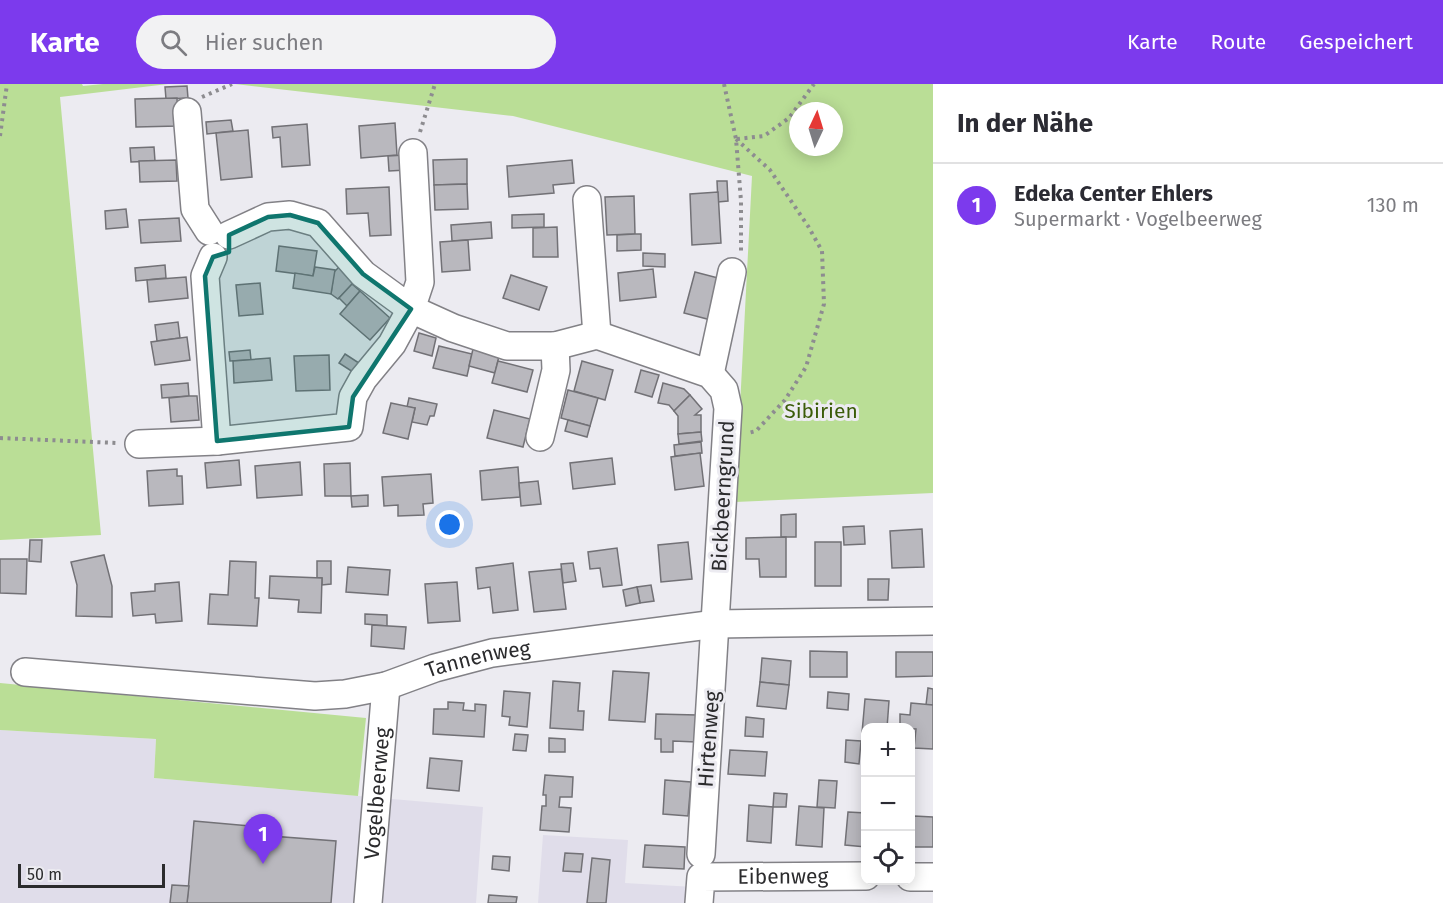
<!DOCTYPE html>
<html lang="de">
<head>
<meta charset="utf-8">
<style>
  body { margin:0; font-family:"Fira Sans",sans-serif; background:#f2f2f3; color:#2b2b33 }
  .controls { position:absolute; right:18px; bottom:18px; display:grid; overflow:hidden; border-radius:12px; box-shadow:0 3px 15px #0003 }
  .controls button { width:54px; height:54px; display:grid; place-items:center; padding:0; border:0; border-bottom:2px solid #e1e1e2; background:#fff; color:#2b2b33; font:30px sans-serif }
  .compass { position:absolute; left:789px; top:18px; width:54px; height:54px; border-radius:50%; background:#fff; box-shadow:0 3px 15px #0003; rotate:4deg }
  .scale { position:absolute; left:18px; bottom:15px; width:147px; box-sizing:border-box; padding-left:6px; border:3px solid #2b2b2d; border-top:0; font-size:16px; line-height:21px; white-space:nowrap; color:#2b2b2d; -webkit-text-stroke:4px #ecebf1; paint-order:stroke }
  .you { position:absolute; left:450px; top:441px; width:21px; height:21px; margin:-15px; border:4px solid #fff; border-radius:50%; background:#1a73e8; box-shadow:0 0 0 9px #1a73e833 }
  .badge { display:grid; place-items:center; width:39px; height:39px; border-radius:50%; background:#7c3aed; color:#fff; font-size:20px; font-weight:700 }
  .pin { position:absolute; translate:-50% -50px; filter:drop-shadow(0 2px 3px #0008) }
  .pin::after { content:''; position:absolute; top:32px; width:21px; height:18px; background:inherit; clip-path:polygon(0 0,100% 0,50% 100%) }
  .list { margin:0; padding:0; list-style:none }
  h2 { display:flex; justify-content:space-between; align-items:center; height:78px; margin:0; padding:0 24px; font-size:26px }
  h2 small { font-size:20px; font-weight:400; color:#7c7c81 }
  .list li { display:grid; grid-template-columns:39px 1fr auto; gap:18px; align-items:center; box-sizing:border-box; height:84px; padding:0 24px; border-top:2px solid #e1e1e2 }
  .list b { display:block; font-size:22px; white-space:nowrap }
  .list p { margin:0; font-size:20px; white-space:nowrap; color:#7c7c81 }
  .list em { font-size:20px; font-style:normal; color:#7c7c81 }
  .icon { flex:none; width:33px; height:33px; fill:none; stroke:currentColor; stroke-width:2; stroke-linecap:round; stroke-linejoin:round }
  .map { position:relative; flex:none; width:933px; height:819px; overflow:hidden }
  header { display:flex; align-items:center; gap:36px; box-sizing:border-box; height:84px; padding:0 30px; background:#7c3aed; color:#fff }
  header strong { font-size:28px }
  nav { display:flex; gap:33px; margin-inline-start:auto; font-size:21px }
  .search { width:420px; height:54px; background:#f2f2f3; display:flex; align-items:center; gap:15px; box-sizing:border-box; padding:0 21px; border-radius:33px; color:#7c7c81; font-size:22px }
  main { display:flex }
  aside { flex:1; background:#fff }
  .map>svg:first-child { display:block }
  .built { fill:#e0ddea }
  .green { fill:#bade96; fill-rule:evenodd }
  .building { fill:#b9b8be; stroke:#727176; stroke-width:1.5 }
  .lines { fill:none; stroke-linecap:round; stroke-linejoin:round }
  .minor-casing { stroke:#828186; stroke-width:30 }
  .path { stroke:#8d8c90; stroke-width:4; stroke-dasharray:3 4.5; stroke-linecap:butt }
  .minor { stroke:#fff; stroke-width:27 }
  .marked { fill:#0f766e; fill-opacity:0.2; stroke:#0f766e; stroke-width:4.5; stroke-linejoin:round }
  .labels { text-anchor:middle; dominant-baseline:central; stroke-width:6; stroke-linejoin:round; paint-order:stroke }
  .park-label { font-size:21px; fill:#3b5c09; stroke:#ecebf1 }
  .street-label { font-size:21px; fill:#2b2b2d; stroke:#ecebf1 }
</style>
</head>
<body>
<header>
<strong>Karte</strong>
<div class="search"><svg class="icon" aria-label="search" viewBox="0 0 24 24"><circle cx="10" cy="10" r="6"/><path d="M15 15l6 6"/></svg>Hier suchen</div>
<nav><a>Karte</a><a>Route</a><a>Gespeichert</a></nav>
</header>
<main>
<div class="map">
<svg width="933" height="819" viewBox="0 0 933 819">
  <rect width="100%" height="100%" fill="#ecebf1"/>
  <!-- built -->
  <g class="built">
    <path d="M0,646L156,655L154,694L483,723L476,819H0Z"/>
    <path d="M543,751L628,756L625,799L694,803L693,819H538Z"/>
  </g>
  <!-- green -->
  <g class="green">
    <path d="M0,0H82L83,2L103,0H168L60,13L101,451L0,456Z"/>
    <path d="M235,0H933V409L735,418L752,92L513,32ZM798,27H834V63H798Z"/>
    <path d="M0,599L366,634L358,712L154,694L156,655L0,646Z"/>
  </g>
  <!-- building -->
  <g class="building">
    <path d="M187,2L188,14L166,15L165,3Z"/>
    <path d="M177,14L178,42L136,43L135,15Z"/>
    <path d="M231,36L233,47L207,50L206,38Z"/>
    <path d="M395,39L397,71L361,74L359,42Z"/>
    <path d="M307,40L310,81L282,83L280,53L273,54L272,43Z"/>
    <path d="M248,46L252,93L221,96L216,49Z"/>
    <path d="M154,63L155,77L131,78L130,64Z"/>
    <path d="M405,71L406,86L389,87L388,72Z"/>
    <path d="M467,75V100L434,101L433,76Z"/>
    <path d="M176,76L177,97L140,98L139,77Z"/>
    <path d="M572,76L574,99L553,101L554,109L509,113L507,82Z"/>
    <path d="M717,97H727L728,117L718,118Z"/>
    <path d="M467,100L468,125L435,126L434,101Z"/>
    <path d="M389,103L391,151L370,152L368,129L347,130L346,105Z"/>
    <path d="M718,108L721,159L692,161L690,110Z"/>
    <path d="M634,112L635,150L607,151L605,113Z"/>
    <path d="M126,125L128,143L106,145L105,127Z"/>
    <path d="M544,130V143L512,144V131Z"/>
    <path d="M179,134L181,157L141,159L139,136Z"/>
    <path d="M491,138L492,154L452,157L451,141Z"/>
    <path d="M557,143L558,173H533V144Z"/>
    <path d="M635,150H641V166L617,167V151Z"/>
    <path d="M468,156L470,186L442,188L440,158Z"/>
    <path d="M279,162L317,167L313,192L276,187Z"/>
    <path d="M643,169L665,170V183L643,182Z"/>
    <path d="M165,181L166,194L136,197L135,184Z"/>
    <path d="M341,181L356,196L338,215L331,210L334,188Z"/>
    <path d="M315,183L335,186L331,210L293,204L295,189L313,192Z"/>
    <path d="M653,185L656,213L620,217L618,189Z"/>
    <path d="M695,188L722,195L711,236L684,229Z"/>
    <path d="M511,191L547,203L539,226L503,214Z"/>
    <path d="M186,193L188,214L149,218L147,196Z"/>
    <path d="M260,199L263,230L239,232L236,201Z"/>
    <path d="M352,200L360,207L347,222L339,214Z"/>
    <path d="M360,207L390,234L370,256L340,230Z"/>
    <path d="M178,238L180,254L157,257L155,241Z"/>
    <path d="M419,249L436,254L432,272L414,267Z"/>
    <path d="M187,253L190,276L155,281L151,258Z"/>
    <path d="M439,262L472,270L467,292L433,284Z"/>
    <path d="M473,265L499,272L495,289L469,282Z"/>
    <path d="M250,266L251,276L230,277L229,268Z"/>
    <path d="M345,270L362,281L356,290L339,279Z"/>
    <path d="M329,271L330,306L296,307L294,272Z"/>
    <path d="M270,274L272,296L234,299L233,277Z"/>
    <path d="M498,277L533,286L527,308L492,299Z"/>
    <path d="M582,277L613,286L605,316L574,307Z"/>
    <path d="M641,286L659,291L652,313L635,308Z"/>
    <path d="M188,299L189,312L162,314L161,301Z"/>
    <path d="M663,299L684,305L690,311L674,327L669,321L658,319Z"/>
    <path d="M568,306L598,314L590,342L561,334Z"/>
    <path d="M690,311L702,325L695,331H701V348L678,350V332L674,327Z"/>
    <path d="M189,312H197L199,336L171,338L169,314Z"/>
    <path d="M409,314L437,320L434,332H430L427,341L412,338L415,324L407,323Z"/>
    <path d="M391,319L415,324L408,355L383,349Z"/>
    <path d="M494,326L530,335L523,363L487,354Z"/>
    <path d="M568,336L590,342L587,353L565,347Z"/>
    <path d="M701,348L702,357L679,360L678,350Z"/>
    <path d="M701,358L702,369L675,372L674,361Z"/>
    <path d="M700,369L704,402L675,406L671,373Z"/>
    <path d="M612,374L615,400L573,405L570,379Z"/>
    <path d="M239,376L241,401L207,404L205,379Z"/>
    <path d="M300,378L302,411L257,414L255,382Z"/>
    <path d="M350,379L351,412H325L324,380Z"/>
    <path d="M518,383L520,413L482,416L480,387Z"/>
    <path d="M177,385V392H182L183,420L149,422L147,387Z"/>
    <path d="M431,390L433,419L423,420L424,431L398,432V421L384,422L382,393Z"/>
    <path d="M538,397L541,420L521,422L519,399Z"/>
    <path d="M368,411V422L352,423L351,412Z"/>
    <path d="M796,430V453H781V431Z"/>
    <path d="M864,442L865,460L844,461L843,443Z"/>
    <path d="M922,445L924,483L892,484L890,447Z"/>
    <path d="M786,453V493H760L759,475H746V454Z"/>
    <path d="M30,456H42L41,478L29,477Z"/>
    <path d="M688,458L692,495L661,498L658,461Z"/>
    <rect x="815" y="458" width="26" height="44"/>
    <path d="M617,464L622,501L603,503L600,484L590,485L588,468Z"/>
    <path d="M104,471L112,502V533L76,532L77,501L71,478Z"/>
    <path d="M0,475H27L26,510L0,509Z"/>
    <path d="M230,477L256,478L255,514H259L257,542L208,540L210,510L228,511Z"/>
    <path d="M317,477H331V500L322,501V494H317Z"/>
    <path d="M513,479L518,526L493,529L490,503L478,505L476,484Z"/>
    <path d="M573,479L576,497L563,499L561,480Z"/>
    <path d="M348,483L390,486L388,511L346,508Z"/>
    <path d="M561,485L566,525L534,528L529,488Z"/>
    <path d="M270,492L322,494L321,529L298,528L299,516L269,514Z"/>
    <path d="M868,495H889L888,516H868Z"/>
    <path d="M179,498L182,537L156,539L155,530L133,532L131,509L155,507V500Z"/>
    <path d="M457,498L460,537L428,539L425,500Z"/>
    <path d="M651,501L654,517L640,519L637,503Z"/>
    <path d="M637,503L640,519L626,522L623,506Z"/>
    <path d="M365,530L387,531V542L365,540Z"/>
    <path d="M372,541L406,543L404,565L371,562Z"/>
    <path d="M810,567L847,568V593H810Z"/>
    <path d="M896,568H933V592L896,593Z"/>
    <path d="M762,574L791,577L789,601L760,598Z"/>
    <path d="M613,587L649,589L645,638L609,636Z"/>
    <path d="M553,597L580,599L578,627H584L583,646L550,644Z"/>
    <path d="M760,598L789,601L786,625L757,622Z"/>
    <path d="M928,604L933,605V621H926Z"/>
    <path d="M504,607L530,609L527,643L509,641L510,633L502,632Z"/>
    <path d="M828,608L849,610L848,626L827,624Z"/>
    <path d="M865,615L889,617L887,644H866V650L862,649Z"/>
    <path d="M448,618L464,619L463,626L475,627V620L486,621L484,653L433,650L434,625H448Z"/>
    <path d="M911,619L933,621V665L914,664L916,645L900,644V630L910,631Z"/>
    <path d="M656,630L697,631L696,658L673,657V668H661V655H655Z"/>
    <path d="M746,633L764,635L763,653L745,652Z"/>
    <path d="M515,650L528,651L526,667L513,666Z"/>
    <path d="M549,654L565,655V668H549Z"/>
    <path d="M846,656L861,657L859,680L845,678Z"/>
    <path d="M730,666L767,668L765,692L728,690Z"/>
    <path d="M430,674L462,677L459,707L427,704Z"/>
    <path d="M545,691L573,693L572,713H560L559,723L571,724L569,748L540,746L542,722H546V711H543Z"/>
    <path d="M665,696L691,698L688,732L663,730Z"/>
    <path d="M819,696L837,697L835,724L817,723Z"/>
    <path d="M774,709L787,710L786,723H773Z"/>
    <path d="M749,721L773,723L771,759L747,757Z"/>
    <path d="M799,722L824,724L822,763L796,761Z"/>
    <path d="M848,728L866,729V763L845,761Z"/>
    <path d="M914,732L933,733V763H913Z"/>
    <path d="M194,737L272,744L271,752L336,757L331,819H187Z"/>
    <path d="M645,761L685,763L684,785L643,783Z"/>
    <path d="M565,769L583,770L581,788L563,787Z"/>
    <path d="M493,772L510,773L509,787L492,785Z"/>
    <path d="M592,774L610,776L606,819H587Z"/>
    <path d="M172,801L189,802L187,819H170Z"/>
    <path d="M489,811L517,813L516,819H488Z"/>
  </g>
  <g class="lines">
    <defs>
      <g id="minor">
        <path d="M187,28L195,125L209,147"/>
        <path d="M587,116L597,251"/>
        <path d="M229,151L268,133L290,131L318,139L363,190L411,225L453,244L507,262H555L597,251L710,290L724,306L728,324L701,770"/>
        <path d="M213,173L205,192L217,357L349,343L353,313L363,295L392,260L411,225L420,198L413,69"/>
        <path d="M710,290L732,188"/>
        <path d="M540,353L556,286L555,262"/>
        <path d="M139,360L217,357"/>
        <path id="s1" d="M25,588L315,612L345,610L386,602L435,584L492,569L716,540L933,537"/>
        <path d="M910,793H933"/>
        <path id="s2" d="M368,819L386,602"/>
        <path id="s3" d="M699,819L701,793L866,792"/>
      </g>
    </defs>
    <!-- minor casing -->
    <use href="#minor" class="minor-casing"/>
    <!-- path -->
    <g class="path">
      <path d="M724,0L736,55L741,117V169"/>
      <path d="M202,13L232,0"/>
      <path d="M420,48L435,0"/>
      <path d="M0,52L7,0"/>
      <path d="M736,55L770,86L808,142L822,167L824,220L806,283L785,316L756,347L748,349"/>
      <path d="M737,55L764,52L789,34L814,0"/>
      <path d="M0,354L117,359"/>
    </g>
    <!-- minor -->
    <use href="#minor" class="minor"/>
  </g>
  <!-- marked area -->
  <path class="marked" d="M290,131L318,139L363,190L411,225L353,313L349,343L217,357L205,192L213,173L229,168V151L268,133Z"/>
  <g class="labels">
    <!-- park labels -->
    <g class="park-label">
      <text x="821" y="327">Sibirien</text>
    </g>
    <!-- street labels -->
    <g class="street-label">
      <text transform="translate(723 412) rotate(-87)">Bickbeerngrund</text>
      <text stroke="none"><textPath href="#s1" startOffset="459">Tannenweg</textPath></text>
      <text transform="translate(709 655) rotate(-86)">Hirtenweg</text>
      <text stroke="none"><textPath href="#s2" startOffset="110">Vogelbeerweg</textPath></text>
      <text stroke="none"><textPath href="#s3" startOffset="108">Eibenweg</textPath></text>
    </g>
  </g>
</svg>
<div class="controls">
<button>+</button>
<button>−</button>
<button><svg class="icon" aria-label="locate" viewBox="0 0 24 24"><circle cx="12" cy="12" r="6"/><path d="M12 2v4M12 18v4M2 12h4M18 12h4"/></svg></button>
</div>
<svg class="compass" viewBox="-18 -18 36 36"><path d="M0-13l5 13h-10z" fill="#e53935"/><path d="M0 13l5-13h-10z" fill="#7c7c81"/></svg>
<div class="scale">50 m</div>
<div class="you"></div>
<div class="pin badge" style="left:263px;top:780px">1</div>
</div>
<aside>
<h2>In der Nähe<small></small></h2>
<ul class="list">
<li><span class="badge">1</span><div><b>Edeka Center Ehlers</b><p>Supermarkt · Vogelbeerweg</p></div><em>130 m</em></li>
</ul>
</aside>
</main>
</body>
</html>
